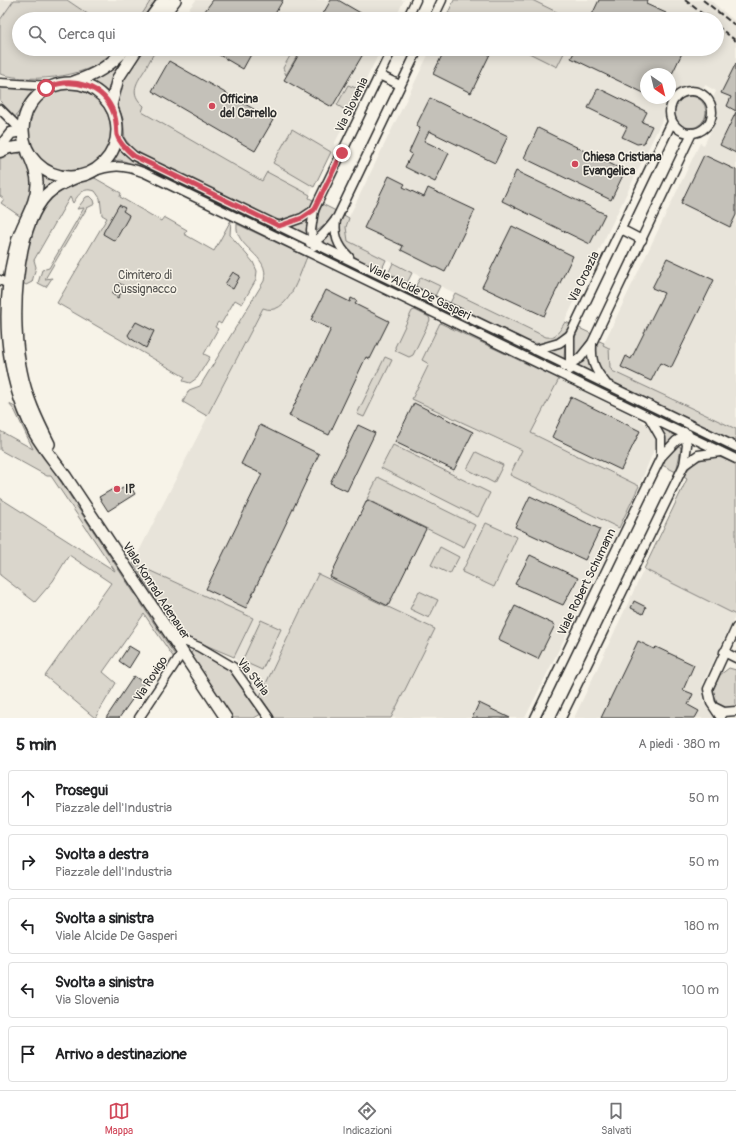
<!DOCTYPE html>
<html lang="it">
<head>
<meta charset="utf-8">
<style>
  body { margin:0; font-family:Pangolin,sans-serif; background:#f2f2f2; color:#202124 }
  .compass { position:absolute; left:640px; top:68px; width:36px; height:36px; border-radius:50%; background:#fff; box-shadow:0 2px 10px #0003; rotate:145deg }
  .stop { position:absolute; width:12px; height:12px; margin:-9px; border:3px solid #d1495b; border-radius:50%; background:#fff }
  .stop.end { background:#d1495b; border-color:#fff; box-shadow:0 1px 4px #0008 }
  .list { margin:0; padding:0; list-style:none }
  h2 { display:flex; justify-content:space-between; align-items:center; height:52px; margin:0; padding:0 16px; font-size:17px }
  h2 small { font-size:13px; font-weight:400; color:#757577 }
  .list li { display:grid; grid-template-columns:26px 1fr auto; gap:12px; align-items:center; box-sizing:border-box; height:56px; margin:0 8px 8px; padding:0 8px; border:1px solid #e0e0e0; border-radius:4px }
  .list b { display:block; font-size:15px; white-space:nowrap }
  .list p { margin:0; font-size:13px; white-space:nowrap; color:#757577 }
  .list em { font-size:13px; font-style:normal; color:#757577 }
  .icon { flex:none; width:22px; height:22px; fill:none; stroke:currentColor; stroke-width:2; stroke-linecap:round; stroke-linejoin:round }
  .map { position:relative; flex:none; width:736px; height:718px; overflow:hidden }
  .search { position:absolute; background:#fff; box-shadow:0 2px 10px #0003; left:12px; right:12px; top:12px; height:44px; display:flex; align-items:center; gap:10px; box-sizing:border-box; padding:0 14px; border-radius:22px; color:#757577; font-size:15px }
  .sheet { height:372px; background:#fff }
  nav { display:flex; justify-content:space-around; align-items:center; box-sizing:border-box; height:56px; border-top:1px solid #e0e0e0; background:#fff; font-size:11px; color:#757577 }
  nav a { display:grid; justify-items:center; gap:2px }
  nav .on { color:#d1495b }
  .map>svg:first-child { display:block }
  .built { fill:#e8e4da }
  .green { fill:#dad6cc; stroke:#82807c }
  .building { fill:#c4c1b9; stroke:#2b2b2b }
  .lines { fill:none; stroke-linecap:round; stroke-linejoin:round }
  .minor-casing { stroke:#2b2b2b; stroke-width:11 }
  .tertiary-casing { stroke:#2b2b2b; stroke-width:13 }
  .secondary-casing { stroke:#2b2b2b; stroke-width:14 }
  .minor { stroke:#f7f3e8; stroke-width:8 }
  .tertiary { stroke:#f7f3e8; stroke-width:10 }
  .secondary { stroke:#f7f3e8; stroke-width:11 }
  .rail { stroke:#2b2b2b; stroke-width:2; stroke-dasharray:6 3; stroke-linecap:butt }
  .route { stroke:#d1495b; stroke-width:5 }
  .poi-dot { fill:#d1495b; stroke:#f7f3e8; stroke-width:1.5 }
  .labels { text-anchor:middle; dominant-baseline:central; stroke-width:3; stroke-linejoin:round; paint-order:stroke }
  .poi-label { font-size:12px; font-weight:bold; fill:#2b2b2b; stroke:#f7f3e8; text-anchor:start }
  .street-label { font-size:12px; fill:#2b2b2b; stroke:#f7f3e8 }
  .park-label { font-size:12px; fill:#575653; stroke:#f7f3e8 }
</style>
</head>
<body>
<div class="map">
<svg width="736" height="718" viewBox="0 0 736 718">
  <rect width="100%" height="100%" fill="#f7f3e8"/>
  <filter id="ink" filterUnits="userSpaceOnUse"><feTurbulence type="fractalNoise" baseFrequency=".025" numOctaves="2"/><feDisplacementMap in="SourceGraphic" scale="8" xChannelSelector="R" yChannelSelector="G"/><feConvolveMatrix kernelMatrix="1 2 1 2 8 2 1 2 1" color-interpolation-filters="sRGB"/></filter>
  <g filter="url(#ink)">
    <!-- built -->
    <g class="built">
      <path d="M0,0H14L0,20Z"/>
      <path d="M67,0H151L138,19H95Z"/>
      <path d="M196,0H404L395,19H181Z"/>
      <path d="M454,0H710L736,22V429L612,371L603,345L700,143L704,145L713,127L716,113L712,101L716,91L705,85L701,91L695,88H684L676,91L670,97V74H646V98H669L664,110L665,114L564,323L554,337H546L347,241L346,227L348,219L431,49H717V19H445Z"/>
      <path d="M158,49H381L308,198L132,137L121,95Z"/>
      <path d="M289,248L440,323L422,359L429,363L412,399L522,451L511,475L619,528L525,718H387L393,712L435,629L318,574L260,696L234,657L253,618L133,563L263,308Z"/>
      <path d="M559,379L639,419L650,427L656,438V445L639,486L531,433Z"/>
      <path d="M644,569L736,615L703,683V701L714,718H574Z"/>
    </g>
    <!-- green -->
    <g class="green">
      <path d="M14,0H67L95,19H19V49H118C94,77 34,84 0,74V20Z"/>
      <path d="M151,0H157L143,19H139Z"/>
      <path d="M454,0H532L571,19H460L448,13Z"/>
      <path d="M130,49H132C120,64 110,77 108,96L86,82L109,71Z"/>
      <path d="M142,49H157C152,56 150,60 146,68C137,82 128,93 144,106L142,112L262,181L267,172L310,195L309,198L315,201C306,218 288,223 270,218L147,158L133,149L125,139L123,119L116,101L121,80Z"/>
      <path d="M294,49H301L286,75L283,68Z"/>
      <path d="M521,49H566L557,67Z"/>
      <path d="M348,85L361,90L350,113L337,105Z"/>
      <path d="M0,88L31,90L33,93L15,117L0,101Z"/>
      <circle cx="69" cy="131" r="42"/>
      <circle cx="690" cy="112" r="16"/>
      <path d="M292,129L331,152L314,187L273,163Z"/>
      <path d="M119,146L124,154L132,159L301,241L296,243L127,162L120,160L112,161Z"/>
      <path d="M15,152C21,153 24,156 27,162C38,180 30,199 21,217L1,203L4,199L0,196V156L4,154Z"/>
      <path d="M40,173L52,179L59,181L39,198Z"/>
      <path d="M93,177L121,193L120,197L161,221L164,217L187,230L184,234L214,251L231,220L230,235L253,262L257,271L256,280L242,304L235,300L221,324L218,322L215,327L218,329L204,354L210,357L197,378L190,383L183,381L185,377L57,303L107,218L102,215L100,198L95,191C83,187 79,194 73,203L70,197L34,260L36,267L32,282L26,285L20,281L30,235L46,200L70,183Z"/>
      <path d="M90,196L94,200L95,204L87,208L45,279L52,278L46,287L38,283L42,270L49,268L84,208L77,209L86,197Z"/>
      <path d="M322,204L336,211L326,224L317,231L316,221Z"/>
      <path d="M342,214L349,218L346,227L348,241L386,260L381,271C357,259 329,247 342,214Z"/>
      <path d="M309,218L310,236L289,226L300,223Z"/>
      <path d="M237,224L307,257C299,275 288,318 263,308L207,416L183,402L189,390L200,386L264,281C271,254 234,249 237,224Z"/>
      <path d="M331,231L337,250L318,241Z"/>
      <path d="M318,249L409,293L410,296L320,254Z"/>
      <path d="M393,263L412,273L407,283L388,274Z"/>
      <path d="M421,277L440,286L435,296L415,287Z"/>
      <path d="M455,293L546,337C556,339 560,330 565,322L571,324C562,338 549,345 532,343L450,303Z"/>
      <path d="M415,310L429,317L430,320L413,355L409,357L396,351L395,347L412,311Z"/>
      <path d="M445,310L557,364L551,366L443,314Z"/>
      <path d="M440,323L559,379L531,433L639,486L619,528L510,475L522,450L412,399L429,364L422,360Z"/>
      <path d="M579,328L592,334L580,351L574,356L572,355L573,342Z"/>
      <path d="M597,340L604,343L603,345L609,348L610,367L612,371L736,429V443L612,383C599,372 592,357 597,340Z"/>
      <path d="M565,343L564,359L546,351L554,349Z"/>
      <path d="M587,353L589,364L593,373L574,364Z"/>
      <path d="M385,357L392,360L364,417L357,414Z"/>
      <path d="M574,373L675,422L678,428L577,378Z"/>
      <path d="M9,404L19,409L49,464L175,655L174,658L144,614L103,672L116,683L95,718L45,676L111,583L69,555L53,581L35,602L0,575V498L115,571L51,476H47L0,450V431L33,449L15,411Z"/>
      <path d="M660,427L678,436L665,446Z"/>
      <path d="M703,435L736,451V455L695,436Z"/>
      <path d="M393,445L490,493L478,517L381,468Z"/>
      <path d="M677,446H680L681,449L676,472L662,465L666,457Z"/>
      <path d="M476,452L503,465L494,483L467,469Z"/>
      <path d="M711,456L719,457L736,464V615L644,569L687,479L682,476L695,462Z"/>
      <path d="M378,477L475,525L464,547L367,499Z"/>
      <path d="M486,523L517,537L494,587L462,572Z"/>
      <path d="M440,547L459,557L450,574L431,565Z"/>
      <path d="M133,563L253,618L234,657L177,633Z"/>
      <path d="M318,574L435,629L391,718H275L260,696Z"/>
      <path d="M419,591L438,600L429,618L410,609Z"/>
      <path d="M261,620L281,629L262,670L242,661Z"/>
      <path d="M193,650L198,651L230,670L261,714L254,718H233L190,655Z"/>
      <path d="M729,668L736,670V707L725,709L717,703L713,690L720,675Z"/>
    </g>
    <!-- building -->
    <g class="building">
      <path d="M213,0H283L272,19H199Z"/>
      <path d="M331,0H338L371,19H320Z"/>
      <path d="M599,0H648L646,4L666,13L663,19H590Z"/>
      <path d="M209,49H254L243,69Z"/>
      <path d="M302,49H366L332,107L284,80Z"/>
      <path d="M445,49H480L490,54L471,93L433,74Z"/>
      <path d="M576,49H684L672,74H646V94L571,58Z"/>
      <path d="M169,61L273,120L255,151L152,91Z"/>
      <path d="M736,63V111L727,106L731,97L721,93Z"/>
      <path d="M598,88L647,112L642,122L652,126L644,143L637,144L622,137L627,127L588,108Z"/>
      <path d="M430,98L508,136L495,163L429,131L424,141L449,153L435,182L405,167L412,154L409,152L420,128L416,126Z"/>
      <path d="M736,112V153L720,145Z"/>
      <path d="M538,128L625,171L611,200L524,158Z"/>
      <path d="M704,155L736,170V215L730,227L681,203Z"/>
      <path d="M516,171L605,214L590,244L502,201Z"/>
      <path d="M389,176L405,184L403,187L424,197L428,188L475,210L445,272L401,250L403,246L364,228Z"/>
      <path d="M119,205L125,208L123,211L129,215L128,218L115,241L103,234L104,231Z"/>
      <path d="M512,226L573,256L544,316L482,287Z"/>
      <path d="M667,258L714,280L671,368L660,363L651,381L621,367L626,356L631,359L664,293L652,288Z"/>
      <path d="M233,272L240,276L233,289L225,284Z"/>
      <path d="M118,283L125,286L118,298L112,294Z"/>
      <path d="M326,290L350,302L351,298L357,301L355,304L389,321L370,359L366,357L329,435L289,416L331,329L311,320Z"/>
      <path d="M136,322L154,331L146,348L130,338L128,335Z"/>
      <path d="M571,397L640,431L621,470L552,437Z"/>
      <path d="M414,403L473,432L454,470L395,442Z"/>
      <path d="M260,425L319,454L246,608L206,589L262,474L241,464Z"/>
      <path d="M358,425L375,433L347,491L330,483Z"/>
      <path d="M129,484L135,494L108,511L99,497L113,489L115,493Z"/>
      <path d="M530,496L600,529L585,560L515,527Z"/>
      <path d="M367,500L426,529L388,606L330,577Z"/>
      <path d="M530,555L578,578L563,605L515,584Z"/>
      <path d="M634,601L646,607L643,614L631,608Z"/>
      <path d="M515,606L555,625L538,659L498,640Z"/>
      <path d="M638,641L654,649L656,647L694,665L683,690L693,694L688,705L699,711L695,718H601Z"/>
      <path d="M129,646L139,652L129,668L119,661Z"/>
      <path d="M134,676L144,683L119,718H106Z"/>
      <path d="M479,703L510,718H472Z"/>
    </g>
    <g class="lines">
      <defs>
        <g id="minor">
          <path d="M407,19L416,0"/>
          <path d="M433,19L442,0"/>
          <path d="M379,75L400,85"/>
          <path d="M0,83L52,86"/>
          <circle cx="691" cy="112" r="21"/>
          <path d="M0,109L22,131"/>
          <path d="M117,136L123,146L134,156L736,447"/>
          <path d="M89,173C112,165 122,164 145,173L736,459"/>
          <path d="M336,219C334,235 337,245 349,257"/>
          <path d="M279,226L302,218L314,210"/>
          <path d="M621,229L642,240"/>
          <path d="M310,243C320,241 330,227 337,218L418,49"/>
          <path d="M314,246L311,230L314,210L392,49"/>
          <path d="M0,280L8,284"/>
          <path d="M592,344C591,361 594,369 605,382"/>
          <path d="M535,350L559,343L570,335"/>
          <path d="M565,367L580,358L592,343L692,133"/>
          <path d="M570,370V335L672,122"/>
          <path d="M649,417L661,438V456"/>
          <path d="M684,465L698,455L720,452"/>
          <path d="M171,636L199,647L233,667L269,718"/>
          <path d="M724,652L736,658"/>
          <path d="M716,708L724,712L736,711"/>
          <path d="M139,718L182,653"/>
          <path d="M535,718L661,457L676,441L688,434"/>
          <path d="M561,718L684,465L687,445L684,432"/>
          <path d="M721,718L711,703L708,689L736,628"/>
        </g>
        <g id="tertiary">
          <path d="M0,147L11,133L22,131"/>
          <path d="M0,152L9,148L25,146"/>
        </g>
        <g id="secondary">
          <path d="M150,19L164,0"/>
          <path d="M160,19L175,0"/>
          <path d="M74,82C95,75 110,66 125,49"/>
          <circle cx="70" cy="130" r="47"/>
          <path d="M111,105L118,78L137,49"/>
          <path d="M28,153C32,162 37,172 37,182C38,203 22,223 17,242C0,305 4,374 34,432C43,448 55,462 66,477L226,718"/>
          <path d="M49,444C37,420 26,397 21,371C11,326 13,229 47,194C56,185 68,181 79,176"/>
        </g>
      </defs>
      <!-- minor casing -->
      <use href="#minor" class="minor-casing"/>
      <!-- tertiary casing -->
      <use href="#tertiary" class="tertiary-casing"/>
      <!-- secondary casing -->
      <use href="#secondary" class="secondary-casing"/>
      <!-- minor -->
      <use href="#minor" class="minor"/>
      <!-- tertiary -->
      <use href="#tertiary" class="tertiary"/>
      <!-- secondary -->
      <use href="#secondary" class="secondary"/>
      <!-- rail -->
      <g class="rail">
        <path d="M685,0L709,19"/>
        <path d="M703,0L736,26"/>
        <path d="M717,26L736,41"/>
      </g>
    </g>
  </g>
  <g class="lines" filter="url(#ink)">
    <!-- route -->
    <path class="route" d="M46,88C72,76 104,85 114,114C117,121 116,128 117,135C119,143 128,151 134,156L279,226L302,218L314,210L342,153"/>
  </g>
  <!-- markers -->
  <g class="poi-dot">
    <circle cx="212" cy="106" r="4"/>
    <circle cx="575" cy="164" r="4"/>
    <circle cx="117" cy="489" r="4"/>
  </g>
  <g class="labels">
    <!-- poi labels -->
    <g class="poi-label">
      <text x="220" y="99">Officina<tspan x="220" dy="14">del Carrello</tspan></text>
      <text x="583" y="157">Chiesa Cristiana<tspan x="583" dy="14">Evangelica</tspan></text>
      <text x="125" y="489">IP</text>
    </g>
    <!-- street labels -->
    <g class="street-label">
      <text transform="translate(352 105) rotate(-64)">Via Slovenia</text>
      <text transform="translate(584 277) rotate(-64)">Via Croazia</text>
      <text transform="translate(419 292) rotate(26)">Viale Alcide De Gasperi</text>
      <text transform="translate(587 582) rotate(-64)">Viale Robert Schumann</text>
      <text transform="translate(156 591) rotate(57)">Viale Konrad Adenauer</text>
      <text transform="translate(253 677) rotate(52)">Via Stiria</text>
      <text transform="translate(151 679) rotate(-57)">Via Rovigo</text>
    </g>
    <!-- park labels -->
    <g class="park-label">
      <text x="145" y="275">Cimitero di<tspan x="145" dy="14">Cussignacco</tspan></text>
    </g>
  </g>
</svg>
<svg class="compass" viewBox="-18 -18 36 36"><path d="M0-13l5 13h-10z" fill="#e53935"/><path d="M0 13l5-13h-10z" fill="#757577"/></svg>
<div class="stop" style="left:46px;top:88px"></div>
<div class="stop end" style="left:342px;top:153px"></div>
<div class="search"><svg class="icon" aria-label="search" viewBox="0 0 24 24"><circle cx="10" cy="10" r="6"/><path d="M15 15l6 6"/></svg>Cerca qui</div>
</div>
<section class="sheet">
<h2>5 min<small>A piedi · 380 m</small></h2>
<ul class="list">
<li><svg class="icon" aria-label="ahead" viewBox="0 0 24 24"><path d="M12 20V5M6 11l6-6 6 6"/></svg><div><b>Prosegui</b><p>Piazzale dell'Industria</p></div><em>50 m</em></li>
<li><svg class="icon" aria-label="right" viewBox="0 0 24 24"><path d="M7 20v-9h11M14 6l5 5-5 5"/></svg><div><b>Svolta a destra</b><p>Piazzale dell'Industria</p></div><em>50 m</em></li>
<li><svg class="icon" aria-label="left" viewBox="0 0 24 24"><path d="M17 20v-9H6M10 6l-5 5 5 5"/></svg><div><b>Svolta a sinistra</b><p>Viale Alcide De Gasperi</p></div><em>180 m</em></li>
<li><svg class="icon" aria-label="left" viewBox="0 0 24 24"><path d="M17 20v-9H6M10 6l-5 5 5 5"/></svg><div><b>Svolta a sinistra</b><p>Via Slovenia</p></div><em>100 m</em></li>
<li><svg class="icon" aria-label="arrive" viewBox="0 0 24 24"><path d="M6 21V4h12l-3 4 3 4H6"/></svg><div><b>Arrivo a destinazione</b></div></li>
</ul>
</section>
<nav>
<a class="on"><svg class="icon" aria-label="map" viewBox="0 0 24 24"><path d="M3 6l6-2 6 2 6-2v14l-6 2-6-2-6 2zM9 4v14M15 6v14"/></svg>Mappa</a>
<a><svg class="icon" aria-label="directions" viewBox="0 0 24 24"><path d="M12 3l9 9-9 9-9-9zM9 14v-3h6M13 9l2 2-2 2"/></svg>Indicazioni</a>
<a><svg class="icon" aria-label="saved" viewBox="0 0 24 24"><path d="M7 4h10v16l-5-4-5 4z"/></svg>Salvati</a>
</nav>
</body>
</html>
